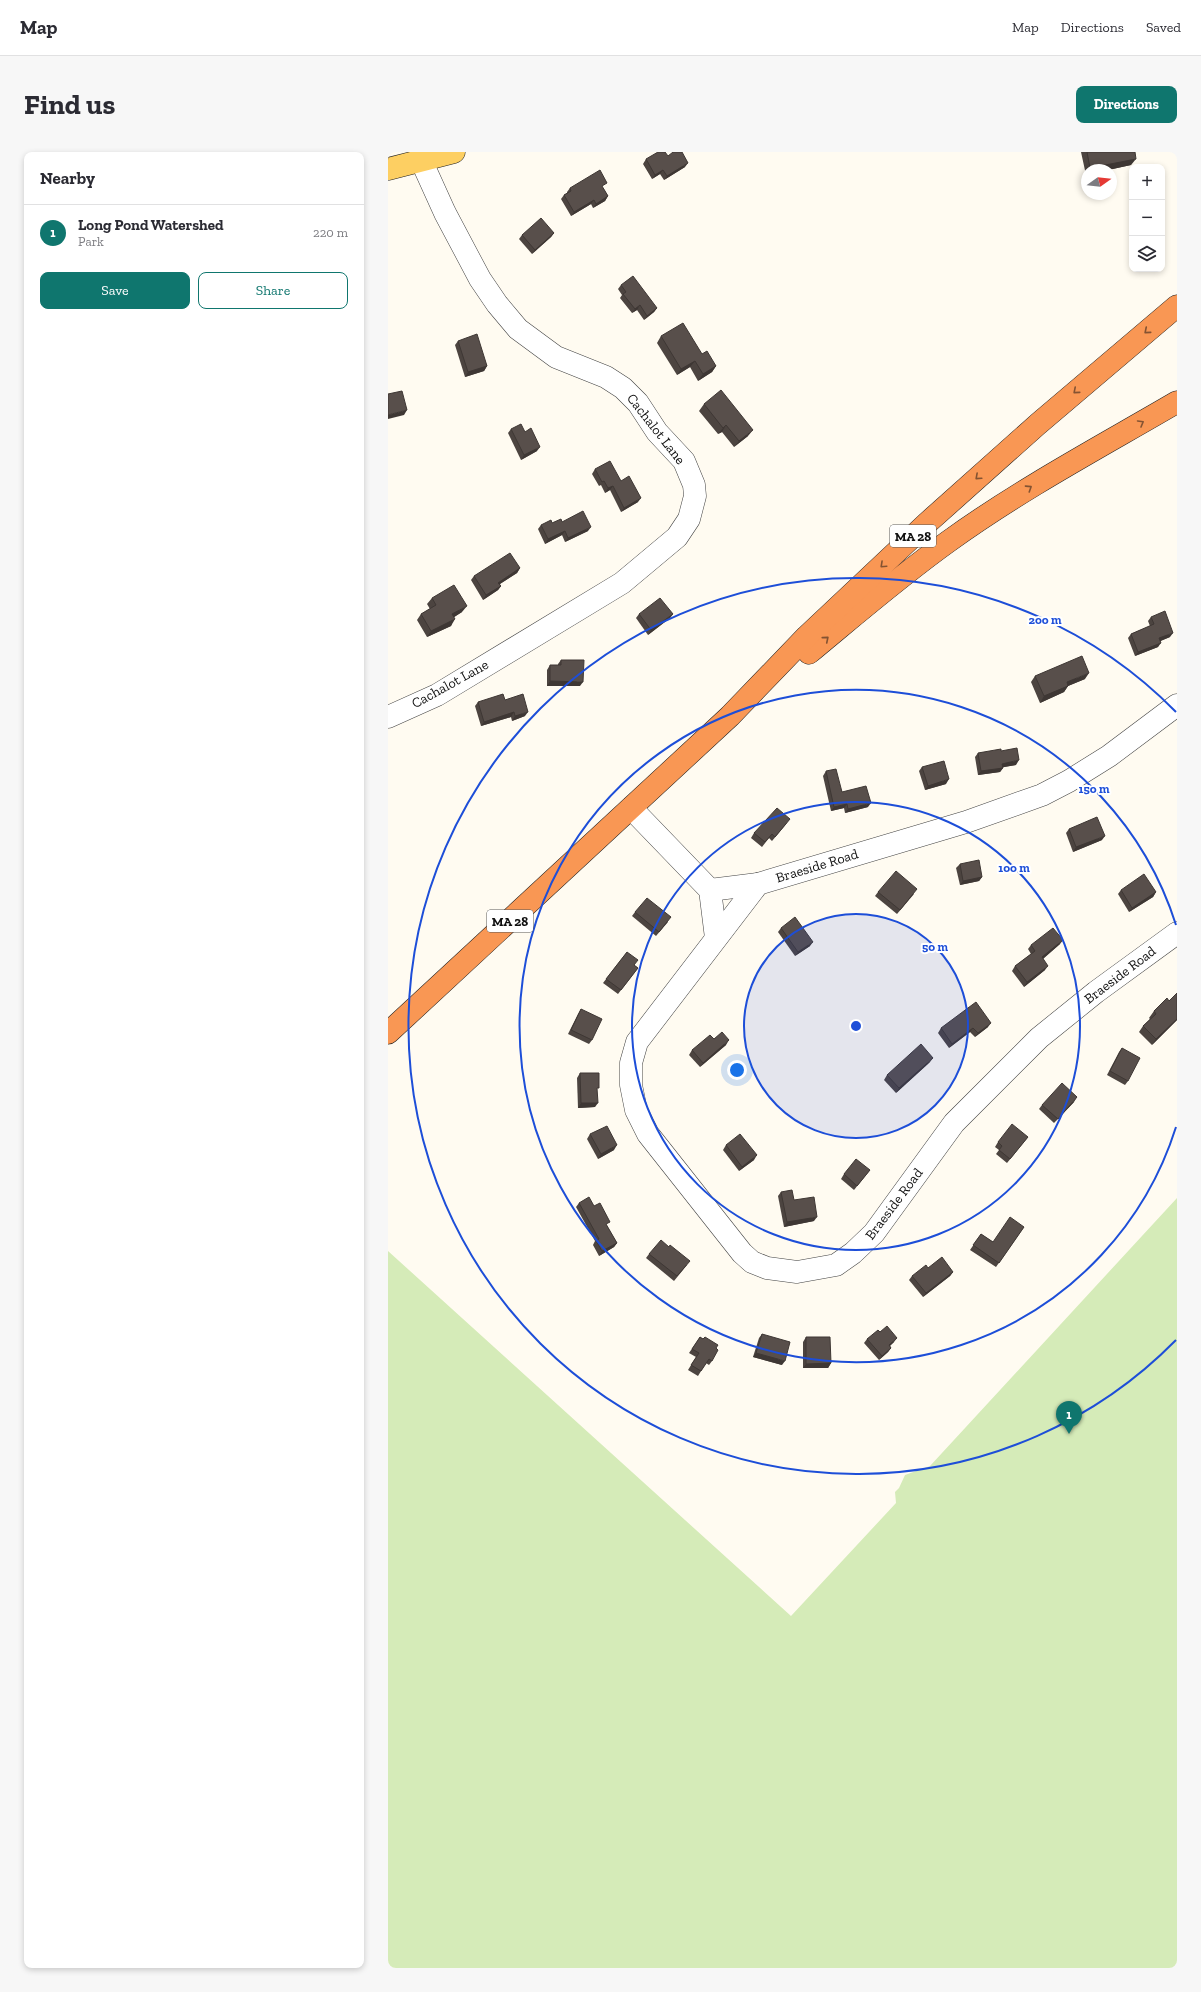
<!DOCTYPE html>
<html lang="en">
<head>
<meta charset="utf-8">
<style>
  body { margin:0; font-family:"Zilla Slab",serif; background:#f7f7f7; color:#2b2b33 }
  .controls { position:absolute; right:12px; top:12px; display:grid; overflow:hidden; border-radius:8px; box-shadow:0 2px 6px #0003 }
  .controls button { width:36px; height:36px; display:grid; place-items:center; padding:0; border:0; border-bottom:1px solid #e1e1e2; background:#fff; color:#2b2b33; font:20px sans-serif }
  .compass { position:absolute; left:693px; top:12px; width:36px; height:36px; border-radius:50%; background:#fff; box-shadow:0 2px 6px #0003; rotate:75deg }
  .you { position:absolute; left:349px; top:918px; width:14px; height:14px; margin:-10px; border:3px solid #fff; border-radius:50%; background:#1a73e8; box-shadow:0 0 0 6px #1a73e833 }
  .badge { display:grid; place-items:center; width:26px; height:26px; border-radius:50%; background:#0f766e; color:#fff; font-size:13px; font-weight:700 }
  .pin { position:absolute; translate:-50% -33px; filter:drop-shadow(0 1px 2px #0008) }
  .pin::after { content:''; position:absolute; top:21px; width:14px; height:12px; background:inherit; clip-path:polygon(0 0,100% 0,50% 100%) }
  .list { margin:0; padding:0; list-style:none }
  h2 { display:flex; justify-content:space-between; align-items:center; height:52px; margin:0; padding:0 16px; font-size:17px }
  h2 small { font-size:13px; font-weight:400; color:#7c7c81 }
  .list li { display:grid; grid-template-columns:26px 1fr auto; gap:12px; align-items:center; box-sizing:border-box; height:56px; padding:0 16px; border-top:1px solid #e1e1e2 }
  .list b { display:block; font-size:15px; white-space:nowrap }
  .list p { margin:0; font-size:13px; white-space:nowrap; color:#7c7c81 }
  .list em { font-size:13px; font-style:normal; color:#7c7c81 }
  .actions { display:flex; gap:8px; padding:12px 16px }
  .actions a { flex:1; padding:9px 0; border:1px solid #0f766e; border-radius:8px; text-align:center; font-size:14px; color:#0f766e }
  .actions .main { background:#0f766e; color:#fff }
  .icon { flex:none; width:22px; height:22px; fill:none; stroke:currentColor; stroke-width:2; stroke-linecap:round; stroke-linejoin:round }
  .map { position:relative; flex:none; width:789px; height:1816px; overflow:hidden; border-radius:8px }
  header { display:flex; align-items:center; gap:24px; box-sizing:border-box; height:56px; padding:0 20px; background:#fff; border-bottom:1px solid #e1e1e2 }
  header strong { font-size:19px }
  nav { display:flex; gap:22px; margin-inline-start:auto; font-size:14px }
  .intro { display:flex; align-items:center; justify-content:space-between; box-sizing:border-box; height:96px; padding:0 24px }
  h1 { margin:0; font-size:28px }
  .button { padding:10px 18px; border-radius:8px; background:#0f766e; color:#fff; font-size:14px; font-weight:700 }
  main { display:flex; gap:24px; padding:0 24px }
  aside { flex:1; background:#fff; border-radius:8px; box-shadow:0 2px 6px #0003 }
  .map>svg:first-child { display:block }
  .green { fill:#d5ebb8 }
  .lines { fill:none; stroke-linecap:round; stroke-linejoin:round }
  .minor-casing { stroke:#424242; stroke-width:23 }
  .major-casing { stroke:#202020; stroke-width:23 }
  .highway-casing { stroke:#202020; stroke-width:23 }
  .minor { stroke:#fff; stroke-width:22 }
  .major { stroke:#fdcf62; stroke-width:22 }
  .highway { stroke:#f99754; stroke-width:22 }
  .wall { fill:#4c4440 }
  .shaded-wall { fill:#3e3734 }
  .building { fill:#584f4b; stroke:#3e3734 }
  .oneway { stroke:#845332 }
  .ring { fill:none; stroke:#1d4ed8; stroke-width:2 }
  .labels { text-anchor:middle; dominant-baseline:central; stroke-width:4; stroke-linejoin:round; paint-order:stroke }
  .shield { fill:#fff; stroke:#575757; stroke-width:1 }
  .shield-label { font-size:13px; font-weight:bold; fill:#0f0f0f }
  .street-label { font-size:14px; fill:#0f0f0f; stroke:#fff }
  .centre { fill:#1d4ed8; stroke:#fff; stroke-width:2 }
  .ring-label { font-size:12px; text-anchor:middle; font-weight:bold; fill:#1d4ed8; stroke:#fff; stroke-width:4; stroke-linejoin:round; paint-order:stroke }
</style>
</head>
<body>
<header>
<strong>Map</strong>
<nav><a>Map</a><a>Directions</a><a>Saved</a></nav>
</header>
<div class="intro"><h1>Find us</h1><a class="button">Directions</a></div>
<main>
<aside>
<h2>Nearby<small></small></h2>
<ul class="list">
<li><span class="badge">1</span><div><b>Long Pond Watershed</b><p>Park</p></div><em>220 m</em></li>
</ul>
<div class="actions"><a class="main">Save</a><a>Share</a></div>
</aside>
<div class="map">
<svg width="789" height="1816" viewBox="0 0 789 1816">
  <rect width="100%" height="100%" fill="#fffbf1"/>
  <!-- green -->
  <path class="green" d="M789,1046V1816H0V1099L403,1464L508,1351L507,1340L511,1336L517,1323L542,1314Z"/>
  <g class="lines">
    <defs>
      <g id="minor">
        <path d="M789,553L721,604L681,629L654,643L578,670L370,732L249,890L243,911V933L248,958L260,982L354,1101L364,1110L379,1116L409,1120L448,1113L465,1101L486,1081L566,971L651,886L708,840L789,781"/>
        <path d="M0,565L49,543L234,431L289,385L301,367L307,344L306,333L296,309L269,280L250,251L235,236L218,225L168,205L130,177L109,152L92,127L57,61L33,8"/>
        <path d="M243,656L322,738L328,786"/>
        <path d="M322,738L370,732"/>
      </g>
      <path id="major" d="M0,17L66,0"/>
      <g id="highway">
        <path d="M421,501C467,463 512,424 561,389C633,337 712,295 789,250"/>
        <path d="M0,881L342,564L419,484L538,372L650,272L789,154"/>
      </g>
    </defs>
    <!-- minor casing -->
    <use href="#minor" class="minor-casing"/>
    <!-- major casing -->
    <use href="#major" class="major-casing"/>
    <!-- highway casing -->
    <use href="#highway" class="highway-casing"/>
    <!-- minor -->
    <use href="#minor" class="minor"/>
    <!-- major -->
    <use href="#major" class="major"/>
    <!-- highway -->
    <use href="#highway" class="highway"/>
  </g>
  <!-- wall -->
  <g class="wall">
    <path d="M693,0H747L743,13L720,18H699V22L698,23Z"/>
    <path d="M280,4L297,15L276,28L272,22L264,27L255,12L258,7Z"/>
    <path d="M182,36H216H215L220,44L217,49L205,56L203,52L183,64L173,47L176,43L179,41V40Z"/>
    <path d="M166,81L163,85L144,102L131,87L134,83Z"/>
    <path d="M233,133L269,156L266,160L256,168L249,158L244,161L232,146L234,143L230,137Z"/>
    <path d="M273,184L314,202L328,214L324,220L310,229L302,215L289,223L269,191Z"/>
    <path d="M70,189L99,214L96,219L77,225L67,193Z"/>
    <path d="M316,252L360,284L346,295L334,280L330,282L311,259Z"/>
    <path d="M123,277L137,280L149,299L133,308L120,281Z"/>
    <path d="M207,317L233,329L250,350L233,360L222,338L217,341L213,333L211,334L204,322Z"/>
    <path d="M174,370L200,379L177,390L174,383L157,392L150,377L153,373Z"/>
    <path d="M132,416L129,421L112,432L113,434L110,438L95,448L83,428L86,424Z"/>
    <path d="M44,446L74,460L66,465L63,474L39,485L29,468L33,462L42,457L39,452Z"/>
    <path d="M251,462H285L282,466L260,483L248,466Z"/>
    <path d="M763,465L782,485L772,489L770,495L747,504L740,486L743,482L762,474L760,469Z"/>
    <path d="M173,508L192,534H159V518L162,513H170V512Z"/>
    <path d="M647,524L697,527L680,534L676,540L652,551L643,530Z"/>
    <path d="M117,548L137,564L124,569L123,565L93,574L87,554L90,550Z"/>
    <path d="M613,599L628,613L615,615V616L612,620L590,623L587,605L590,601Z"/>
    <path d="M534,615L558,632L537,638L531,619Z"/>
    <path d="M438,619L454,640L480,655L457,661L456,656L443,659L435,624Z"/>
    <path d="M399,671L384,689L381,686L374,695L363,686L366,681Z"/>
    <path d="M681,677L714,688L685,700L678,681Z"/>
    <path d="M572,712L594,725L591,729L572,733L568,716Z"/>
    <path d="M733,738L768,740L765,745L741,760L730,742Z"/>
    <path d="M490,740L526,742L509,762L487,744Z"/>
    <path d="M247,760L280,770L268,784L244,764Z"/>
    <path d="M393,776L422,794L407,804L390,780Z"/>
    <path d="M672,792L655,807L657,818L636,835L624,819L627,814L643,802L640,797L643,793Z"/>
    <path d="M239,800L246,813L250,816L230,842L215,831Z"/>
    <path d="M193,857L204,888L201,892L180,882L190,862Z"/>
    <path d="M766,859L789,868L764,893L751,880L755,874L762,867L761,866Z"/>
    <path d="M600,875L587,885L582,880L561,896L550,881L553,876Z"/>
    <path d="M326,887L338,893L312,915L301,903L304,898Z"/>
    <path d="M734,896L740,929L737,933L719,923L731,900Z"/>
    <path d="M542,910L508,941L496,928L499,923Z"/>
    <path d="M192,921L209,939L207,955L190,956L189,926Z"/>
    <path d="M686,950L666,971L651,957L654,953Z"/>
    <path d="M202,982L226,998L210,1007L199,987Z"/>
    <path d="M640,985L619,1011L608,1002L611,998L607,995L610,990Z"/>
    <path d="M338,993L366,1008L351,1019L335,998Z"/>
    <path d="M482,1018L466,1038L453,1027L456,1022Z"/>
    <path d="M393,1040L406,1048L426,1069L396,1075L390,1044Z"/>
    <path d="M191,1051L206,1054L219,1074L229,1091L226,1095L211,1104L205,1093L207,1089L188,1055Z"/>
    <path d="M636,1075L608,1115L582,1098L593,1082L605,1090Z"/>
    <path d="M261,1102L299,1113L286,1129L258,1106Z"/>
    <path d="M540,1116L565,1120L562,1124L535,1145L521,1128L524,1124Z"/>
    <path d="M492,1180L506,1190L502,1194L503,1196L500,1200L491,1208L476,1191L479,1187Z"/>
    <path d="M374,1182L394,1213L365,1205L371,1186Z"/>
    <path d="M312,1185L328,1196L324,1209L321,1213L318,1211L310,1224L300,1218L308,1205L301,1201Z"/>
    <path d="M418,1185L443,1211L440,1216H415V1190Z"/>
  </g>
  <!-- shaded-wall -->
  <g class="shaded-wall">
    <path d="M748,7L743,13L720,18H701L702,16Z"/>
    <path d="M300,11L297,15L276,28L279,24Z"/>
    <path d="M275,18L272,22L264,27L267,23Z"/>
    <path d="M220,44L217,49L205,56L208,52Z"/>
    <path d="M206,48L203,52L183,64L186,60Z"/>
    <path d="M166,81L163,85L144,102L147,98Z"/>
    <path d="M252,153L249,158L244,161L247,157Z"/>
    <path d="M269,156L266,160L256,168L259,164Z"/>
    <path d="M307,209L302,215L289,223L293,217Z"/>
    <path d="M99,214L96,219L77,225L80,220Z"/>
    <path d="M328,214L324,220L310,229L315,222Z"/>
    <path d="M19,258L16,263L0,267V263Z"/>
    <path d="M338,273L334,280L330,282L335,276Z"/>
    <path d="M365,278L360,284L346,295L351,289Z"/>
    <path d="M152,295L149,299L133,308L136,303Z"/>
    <path d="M225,334L222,338L217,341L220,336Z"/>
    <path d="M253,346L250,350L233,360L236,356Z"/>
    <path d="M203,375L200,379L177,390L180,386Z"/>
    <path d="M177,379L174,383L157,392L160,387Z"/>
    <path d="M132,416L129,421L107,435L110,431Z"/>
    <path d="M113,434L110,438L95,448L98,443Z"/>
    <path d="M79,454L74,460L60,469L64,462Z"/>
    <path d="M285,462L282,466L260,483L263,478Z"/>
    <path d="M67,467L63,474L39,485L43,479Z"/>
    <path d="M785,481L782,485L768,491L771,486Z"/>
    <path d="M773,491L770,495L747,504L750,500Z"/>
    <path d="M701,521L697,527L680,534L676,540L652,551L656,544L679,530Z"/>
    <path d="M162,529L195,530L192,534H159Z"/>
    <path d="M126,560L123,565L93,574L96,570Z"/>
    <path d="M140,560L137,564L124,569L127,564Z"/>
    <path d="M631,608L628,613L611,616L614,612Z"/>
    <path d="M615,616L612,620L590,623L593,619Z"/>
    <path d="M561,627L558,632L537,638L540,634Z"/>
    <path d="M483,651L480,655L457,661L460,657Z"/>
    <path d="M459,652L456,656L443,659L446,655Z"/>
    <path d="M717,684L714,688L685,700L688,695Z"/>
    <path d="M594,725L591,729L572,733L575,729Z"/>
    <path d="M768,740L765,745L741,760L744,756Z"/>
    <path d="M675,788L672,792L651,810L654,805Z"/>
    <path d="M425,790L422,794L407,804L410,800Z"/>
    <path d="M660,814L657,818L636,835L639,830Z"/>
    <path d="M789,867V868L764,893L768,887Z"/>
    <path d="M603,871L600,875L587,885L590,881Z"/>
    <path d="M585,876L582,880L561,896L564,892Z"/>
    <path d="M341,888L338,893L312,915L315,911Z"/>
    <path d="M545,906L542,910L508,941L511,936Z"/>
    <path d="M689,945L686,950L666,971L670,967Z"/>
    <path d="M193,951H210L207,955L190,956Z"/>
    <path d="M229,993L226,998L210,1007L213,1002Z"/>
    <path d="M369,1003L366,1008L351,1019L354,1015Z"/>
    <path d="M429,1065L426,1069L396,1075L399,1070Z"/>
    <path d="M229,1091L226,1095L211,1104L214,1099Z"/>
    <path d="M565,1120L562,1124L535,1145L538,1141Z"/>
    <path d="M509,1186L506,1190L498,1197L501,1193Z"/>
    <path d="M503,1196L500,1200L491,1208L494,1204Z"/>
    <path d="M368,1201L397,1209L394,1213L365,1205Z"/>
    <path d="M443,1211L440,1216H415L418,1212Z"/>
  </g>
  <!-- building -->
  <g class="building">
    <path d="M270,0H277L280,4L285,0H294L300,11L279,24L275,18L267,23L258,7Z"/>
    <path d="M699,0H747L748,7L702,16Z"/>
    <path d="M212,18L219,31L214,34L220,44L208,52L206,48L186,60L176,43L183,39L182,36Z"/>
    <path d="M153,66L166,81L147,98L134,83Z"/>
    <path d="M245,124L269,156L259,164L252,153L247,157L235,142L238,140L233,133Z"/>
    <path d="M295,171L314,202L319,199L328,214L315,222L307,209L293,217L273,184Z"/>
    <path d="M89,182L99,214L80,220L70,189Z"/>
    <path d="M333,238L365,278L351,289L338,273L335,276L316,252Z"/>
    <path d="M14,239L19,258L0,263V242Z"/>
    <path d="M133,272L137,280L143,276L152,295L136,303L123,277Z"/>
    <path d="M222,309L233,329L241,324L253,346L236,356L225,334L220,336L216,329L214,330L207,317Z"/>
    <path d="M195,359L203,375L180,386L177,379L160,387L153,373L163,368L164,371L173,367L174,370Z"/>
    <path d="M122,401L132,416L110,431L113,434L98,443L86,424Z"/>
    <path d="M66,433L79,454L64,462L67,467L43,479L33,462L48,453L44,446Z"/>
    <path d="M272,446L285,462L263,478L251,462Z"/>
    <path d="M777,459L785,481L771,486L773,491L750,500L743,482L766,472L763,465Z"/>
    <path d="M694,504L701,521L679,530L680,534L656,544L647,524Z"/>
    <path d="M173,508H196L195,530L162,529V513H173Z"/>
    <path d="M115,542L117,548L135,542L140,560L127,564L126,560L96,570L90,550Z"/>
    <path d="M629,596L631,608L614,612L615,616L593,619L590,601L613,597V599Z"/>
    <path d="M556,609L561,627L540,634L534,615Z"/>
    <path d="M448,617L454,640L478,634L483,651L460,657L459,652L446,655L438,619Z"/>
    <path d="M389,656L402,667L387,685L384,682L377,690L366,681Z"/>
    <path d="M709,665L717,684L688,695L681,677Z"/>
    <path d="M591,708L594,725L575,729L572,712Z"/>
    <path d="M508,719L529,737L512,758L490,740Z"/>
    <path d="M756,722L768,740L744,756L733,738Z"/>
    <path d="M259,746L283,765L271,780L247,760Z"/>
    <path d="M407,765L425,790L410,800L393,776Z"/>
    <path d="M665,776L675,788L654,805L660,814L639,830L627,814L647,799L643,793Z"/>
    <path d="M239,800L250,808L246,813L250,816L233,838L218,827Z"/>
    <path d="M789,841V867L768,887L755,874L768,862L766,859L779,846L781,849Z"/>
    <path d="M588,850L603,871L590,881L585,876L564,892L553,876Z"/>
    <path d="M193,857L214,867L204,888L183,878Z"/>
    <path d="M334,880L341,888L315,911L304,898L322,883L326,887Z"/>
    <path d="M533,892L545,906L511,936L499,923Z"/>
    <path d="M734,896L752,906L740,929L722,919Z"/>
    <path d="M192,921H211V936H209L210,951H193Z"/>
    <path d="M674,931L689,945L670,967L654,953Z"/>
    <path d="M624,972L640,985L622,1007L611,998L614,994L610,990Z"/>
    <path d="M219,974L229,993L213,1002L202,982Z"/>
    <path d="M352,982L369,1003L354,1015L338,993Z"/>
    <path d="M468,1007L482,1018L469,1034L456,1022Z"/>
    <path d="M404,1038L406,1048L426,1045L429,1065L399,1070L393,1040Z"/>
    <path d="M201,1045L206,1054L212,1051L222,1070L218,1072L229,1091L214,1099L208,1089L211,1087L191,1051Z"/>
    <path d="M622,1065L636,1075L611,1111L585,1093L593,1082L605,1090Z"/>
    <path d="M273,1088L281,1095L282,1093L302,1109L289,1124L261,1102Z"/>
    <path d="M554,1105L565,1120L538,1141L524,1124L538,1113L540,1116Z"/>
    <path d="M499,1174L509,1186L501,1193L503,1196L494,1204L479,1187L490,1178L492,1180Z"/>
    <path d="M374,1182L402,1190L397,1209L368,1201Z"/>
    <path d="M312,1185L315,1187L317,1185L330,1193L328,1196L330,1198L324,1209L321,1207L313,1219L303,1213L311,1201L304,1197Z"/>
    <path d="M418,1185H442L443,1211L418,1212Z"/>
  </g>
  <!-- one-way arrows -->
  <defs><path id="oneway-chevron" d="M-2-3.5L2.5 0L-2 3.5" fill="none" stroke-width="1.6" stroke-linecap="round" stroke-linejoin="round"/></defs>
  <g class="oneway">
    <use href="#oneway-chevron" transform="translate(759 179) rotate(140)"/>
    <use href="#oneway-chevron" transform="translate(688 239) rotate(139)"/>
    <use href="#oneway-chevron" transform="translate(753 271) rotate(-30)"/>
    <use href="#oneway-chevron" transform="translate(590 325) rotate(138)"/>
    <use href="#oneway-chevron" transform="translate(641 336) rotate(-33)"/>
    <use href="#oneway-chevron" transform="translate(495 413) rotate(137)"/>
    <use href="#oneway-chevron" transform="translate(438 487) rotate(-40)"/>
  </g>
  <!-- distance rings -->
  <circle cx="468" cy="874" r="112" fill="#1d4ed8" fill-opacity=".12"/>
  <g class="ring">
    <circle cx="468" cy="874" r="112"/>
    <circle cx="468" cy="874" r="224"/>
    <path d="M788 975A336 336 0 1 1 788 773"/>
    <path d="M788 1188A448 448 0 1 1 788 560"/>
  </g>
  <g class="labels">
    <!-- shield labels -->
    <g class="shield">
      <rect x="502" y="373" width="46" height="22" rx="3"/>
      <rect x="99" y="758" width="46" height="22" rx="3"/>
    </g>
    <g class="shield-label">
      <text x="525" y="384">MA 28</text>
      <text x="122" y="769">MA 28</text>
    </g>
    <!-- street labels -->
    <g class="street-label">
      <text transform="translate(268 277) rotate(52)">Cachalot Lane</text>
      <text transform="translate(62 532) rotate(-29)">Cachalot Lane</text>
      <text transform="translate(429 714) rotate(-17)">Braeside Road</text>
      <text transform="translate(732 823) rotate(-37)">Braeside Road</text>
      <text transform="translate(506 1052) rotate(-53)">Braeside Road</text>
    </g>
  </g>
  <circle cx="468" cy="874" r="6" class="centre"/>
  <g class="ring-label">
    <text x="657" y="472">200 m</text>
    <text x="706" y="641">150 m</text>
    <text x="626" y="720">100 m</text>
    <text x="547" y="799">50 m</text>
  </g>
</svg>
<div class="controls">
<button>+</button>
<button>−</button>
<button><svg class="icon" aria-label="layers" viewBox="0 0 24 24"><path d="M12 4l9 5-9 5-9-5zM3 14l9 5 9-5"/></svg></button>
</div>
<svg class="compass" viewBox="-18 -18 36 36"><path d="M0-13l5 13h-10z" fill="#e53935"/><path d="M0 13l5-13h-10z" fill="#7c7c81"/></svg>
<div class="you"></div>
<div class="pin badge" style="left:681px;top:1282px">1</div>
</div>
</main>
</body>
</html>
